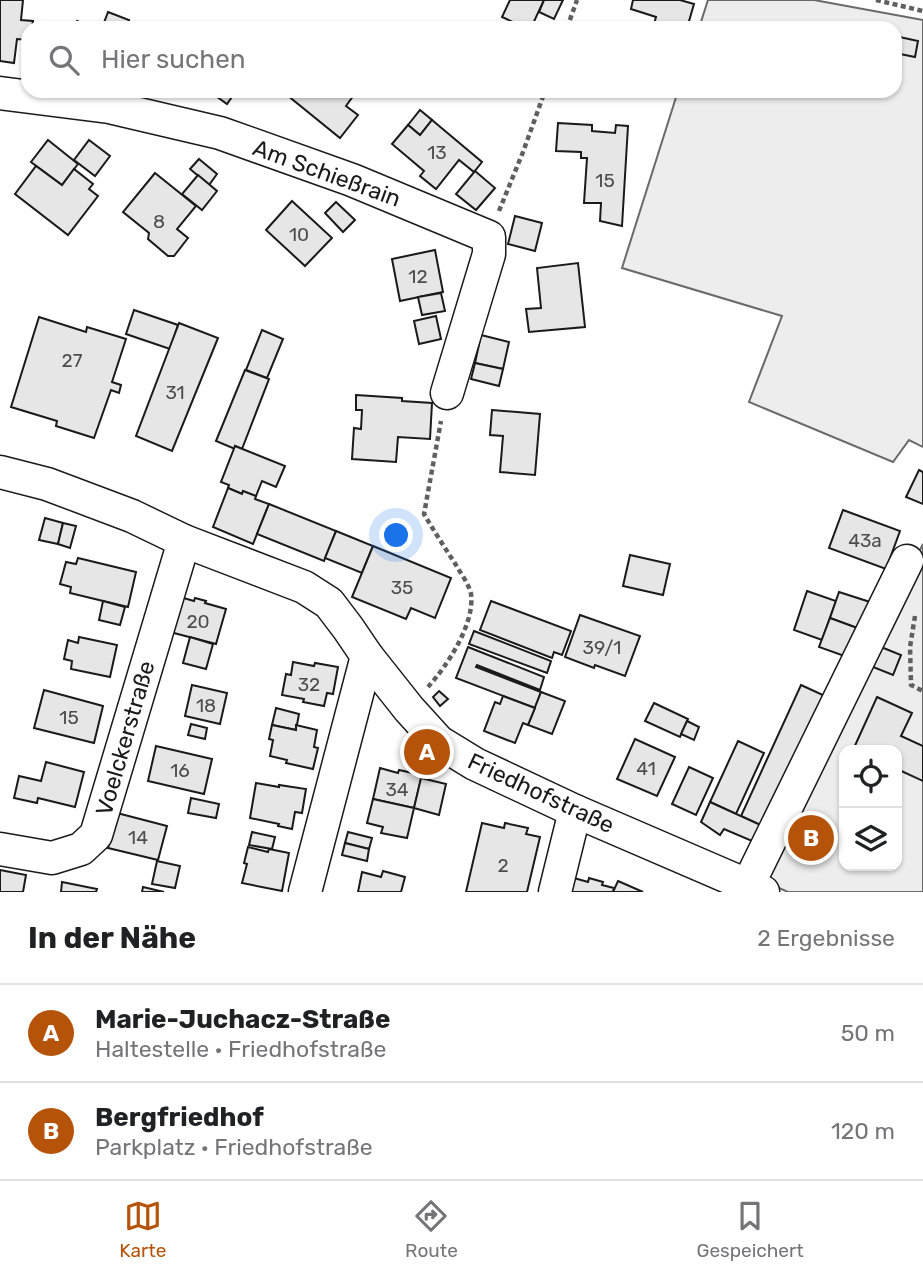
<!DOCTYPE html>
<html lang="de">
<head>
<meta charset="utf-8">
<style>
  body { margin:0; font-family:Rubik,sans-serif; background:#f2f2f2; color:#202124 }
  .controls { position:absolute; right:21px; bottom:21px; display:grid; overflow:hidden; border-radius:14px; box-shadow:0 2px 5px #0004 }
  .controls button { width:63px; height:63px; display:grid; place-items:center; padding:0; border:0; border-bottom:2px solid #e0e0e0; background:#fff; color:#202124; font:35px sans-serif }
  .you { position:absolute; left:397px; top:536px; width:24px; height:24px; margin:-18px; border:5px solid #fff; border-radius:50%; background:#1a73e8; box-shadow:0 0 0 10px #1a73e833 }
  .badge { display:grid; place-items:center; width:46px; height:46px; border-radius:50%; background:#b45309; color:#fff; font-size:23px; font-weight:700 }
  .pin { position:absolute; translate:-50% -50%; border:4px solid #fff; box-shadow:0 2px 7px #0006 }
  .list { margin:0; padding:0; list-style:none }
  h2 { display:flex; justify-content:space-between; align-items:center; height:91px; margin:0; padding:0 28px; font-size:30px }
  h2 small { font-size:23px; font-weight:400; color:#757577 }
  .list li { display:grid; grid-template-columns:46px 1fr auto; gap:21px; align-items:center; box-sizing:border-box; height:98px; padding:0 28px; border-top:2px solid #e0e0e0 }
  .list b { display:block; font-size:26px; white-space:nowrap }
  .list p { margin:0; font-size:23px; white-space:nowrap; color:#757577 }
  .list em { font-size:23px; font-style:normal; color:#757577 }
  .icon { flex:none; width:38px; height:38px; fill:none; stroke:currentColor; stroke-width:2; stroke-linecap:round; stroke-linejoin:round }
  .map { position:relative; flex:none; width:923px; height:892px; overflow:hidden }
  .search { position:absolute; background:#fff; box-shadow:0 2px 5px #0004; left:21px; right:21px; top:21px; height:77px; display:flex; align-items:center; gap:18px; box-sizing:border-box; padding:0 24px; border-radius:21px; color:#757577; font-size:26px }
  .sheet { height:287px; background:#fff }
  nav { display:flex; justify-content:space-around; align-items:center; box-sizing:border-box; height:98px; border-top:2px solid #e0e0e0; background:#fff; font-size:19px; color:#757577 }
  nav a { display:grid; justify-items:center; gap:4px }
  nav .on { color:#b45309 }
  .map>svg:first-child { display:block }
  .built { fill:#ededed; stroke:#6a6a6a; stroke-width:2; fill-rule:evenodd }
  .building { fill:#e6e6e6; stroke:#1a1a1a; stroke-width:2 }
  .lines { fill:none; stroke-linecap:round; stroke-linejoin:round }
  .minor-casing { stroke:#1a1a1a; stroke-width:35 }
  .path { stroke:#5f5f5f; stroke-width:4.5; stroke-dasharray:5 3.5; stroke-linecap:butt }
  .minor { stroke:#fff; stroke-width:32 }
  .labels { text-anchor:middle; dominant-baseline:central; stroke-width:5; stroke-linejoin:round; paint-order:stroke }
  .number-label { font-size:19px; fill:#4d4d4d }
  .street-label { font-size:23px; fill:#1a1a1a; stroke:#fff }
</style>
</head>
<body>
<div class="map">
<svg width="923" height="892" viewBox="0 0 923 892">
  <rect width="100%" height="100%" fill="#fff"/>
  <!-- built -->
  <g class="built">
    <path d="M708,0H814L923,20V447L909,440L893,462L749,402L782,316L622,268L678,91H895V28H699Z"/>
    <path d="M923,544V892H788L759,879L801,790ZM844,750H897V866H844Z"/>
  </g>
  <!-- building -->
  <g class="building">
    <path d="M0,0H23L21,20L33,21L32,28H28V40L17,39L14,63L0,61Z"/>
    <path d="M510,0H544L531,28H526L502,17Z"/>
    <path d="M544,0H563L554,19L539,12Z"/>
    <path d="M633,0H680L694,4L687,28H653L656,17L631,9Z"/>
    <path d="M108,12L129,20L126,28H102Z"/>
    <path d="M77,21L94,28H74Z"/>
    <path d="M895,36L918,41L915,57L895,53Z"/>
    <path d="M209,91H236L227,104Z"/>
    <path d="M290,91H355L356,92L346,106L358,115L340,138L287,95Z"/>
    <path d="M420,110L432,120L420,135L408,125Z"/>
    <path d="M432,120L482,162L474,172L459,160L436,189L420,176L424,171L392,144L408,125L420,135Z"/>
    <path d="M558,123L592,125V131L615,133L616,125L628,126L622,226L600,221L601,203H584L587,158H581V152L556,151Z"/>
    <path d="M48,140L78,164L62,185L31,162Z"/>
    <path d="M89,140L110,156L95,176L74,160Z"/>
    <path d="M199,159L217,174L209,185L190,169Z"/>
    <path d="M36,166L62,185L74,169L93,184L89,189L98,196L68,235L15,194Z"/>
    <path d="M475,171L495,188L476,210L456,194Z"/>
    <path d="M155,173L196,206L177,229L188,238L174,256H168L148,239L149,233L123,212Z"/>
    <path d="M198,175L217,191L202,210L182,194Z"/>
    <path d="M292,201L332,238L305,266L266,230Z"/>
    <path d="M336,202L355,220L343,232L325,213Z"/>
    <path d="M515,216L542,223L535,251L508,244Z"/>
    <path d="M435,250L443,292L400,301L392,259Z"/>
    <path d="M578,263L585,327L529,332L526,309L541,308L537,268Z"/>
    <path d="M441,293L445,311L422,315L418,297Z"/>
    <path d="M134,310L178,325L170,349L126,334Z"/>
    <path d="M436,316L441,339L419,344L414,321Z"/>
    <path d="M39,317L86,332L87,327L126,339L112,382L121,385L119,393L111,390L94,438L56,426L57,421L11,407Z"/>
    <path d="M179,323L218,338L172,451L136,436Z"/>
    <path d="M262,330L283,339L267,378L246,370Z"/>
    <path d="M481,335L509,342L503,369L475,363Z"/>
    <path d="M475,363L503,369L499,386L471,379Z"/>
    <path d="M245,370L269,379L242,449L235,446V449L216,441Z"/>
    <path d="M356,395L402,398V401L432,403L430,439L398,437L396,462L352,459L354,428L361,429L362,410H356Z"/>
    <path d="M492,410L540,414L535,475L500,472L503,436L490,435Z"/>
    <path d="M235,446L285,466L276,487L262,481L256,496L243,491L242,494L228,488L229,485L221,482Z"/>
    <path d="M919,470L923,472V504L906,497Z"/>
    <path d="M228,488L242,494L243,491L256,496L255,499L269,504L253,544L213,527Z"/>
    <path d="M269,504L336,531L324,561L257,534Z"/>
    <path d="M843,510L900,531L886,569L829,548Z"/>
    <path d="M45,518L63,523L58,544L39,540Z"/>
    <path d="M63,523L76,526L70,548L58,544Z"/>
    <path d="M336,531L373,546L362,573L325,558Z"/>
    <path d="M373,546L451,578L435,618L411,608L406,619L352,597Z"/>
    <path d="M630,555L670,564L663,595L623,586Z"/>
    <path d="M78,558L136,572L128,607L70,593L71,587L60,584L66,562L76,564Z"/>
    <path d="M807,591L836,601L822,640L794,630Z"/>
    <path d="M839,592L870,602L860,629L830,618Z"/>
    <path d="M180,597L194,601L195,598L206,601L205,603L226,609L216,644L170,632Z"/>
    <path d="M103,601L125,607L120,625L99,620Z"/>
    <path d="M491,601L571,631L562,655L554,652L552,658L480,630Z"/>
    <path d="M580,615L640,636L625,676L595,665L594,668L565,657Z"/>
    <path d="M830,618L860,629L850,658L819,647Z"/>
    <path d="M474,631L551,661L547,673L469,644Z"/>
    <path d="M79,637L117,645L110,677L71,669L72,661L64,659L68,640L78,643Z"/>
    <path d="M190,637L213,644L206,669L183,663Z"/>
    <path d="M468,647L544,677L540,690L477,665L476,667L541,692L535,708L456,678Z"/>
    <path d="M881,647L901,655L893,675L873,667Z"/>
    <path d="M293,662L314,666L315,663L338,667L333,694L327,693L324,706L303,702L304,699L282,695L286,674L291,675Z"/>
    <path d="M192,685L227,693L220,724L185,716Z"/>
    <path d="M801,685L825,696L765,827L741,816Z"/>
    <path d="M44,690L103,706L94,743L34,728Z"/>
    <path d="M439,691L448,699L440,706L433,697Z"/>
    <path d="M541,692L565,701L552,734L528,725Z"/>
    <path d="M503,696L535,708L528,725L523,723L515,743L484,731L495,702L500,704Z"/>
    <path d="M877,697L912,713L901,736L923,746V781L897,769V750H853Z"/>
    <path d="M654,703L688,719L680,737L645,721Z"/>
    <path d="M276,708L299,714L296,730L272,725Z"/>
    <path d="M687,721L699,727L694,740L681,734Z"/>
    <path d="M191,724L207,728L205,739L188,735Z"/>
    <path d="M272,725L296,730V725L317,730L314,747L318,748L313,769L286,763L287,760L270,756L273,740L269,739Z"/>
    <path d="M635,739L675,757L657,796L617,779Z"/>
    <path d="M738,741L764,753L736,814L710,802Z"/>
    <path d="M156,746L212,759L204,794L148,781Z"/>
    <path d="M46,762L84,772L75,807L38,798L37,803L14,798L19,776L41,781Z"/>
    <path d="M689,767L713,778L696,815L672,804Z"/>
    <path d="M380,768L398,773L399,770L422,775L414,808L373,799Z"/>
    <path d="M421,778L446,784L439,815L414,808Z"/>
    <path d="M256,783L279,787V785L306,789L302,813L295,812L292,829L278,826L279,824L250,818Z"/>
    <path d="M191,798L219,804L216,818L188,813Z"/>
    <path d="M373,799L414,808L407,838L381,833L383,827L367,823Z"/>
    <path d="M710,802L765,827L759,844L724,829L720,835L701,822Z"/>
    <path d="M117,813L167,826L158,860L108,848Z"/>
    <path d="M482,823L504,828L505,823L528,828L526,834L540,837L527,892H466Z"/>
    <path d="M252,832L275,837L272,849L249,845Z"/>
    <path d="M348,832L372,838L369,849L345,843Z"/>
    <path d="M345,843L369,849L367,861L342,855Z"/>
    <path d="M248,847L268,852L269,849L289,853L282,891L242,883L247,864L244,863Z"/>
    <path d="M157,861L180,866L175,888L152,884Z"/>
    <path d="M0,870L26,875L23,892H0Z"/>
    <path d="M383,871L405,877L401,892H358L362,872L381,877Z"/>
    <path d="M574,878L588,882L589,878L603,882L602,885L614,888L613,892H570Z"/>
    <path d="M618,881L643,892H613Z"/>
    <path d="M62,882L97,889L96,892H61Z"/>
    <path d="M143,887L164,892H142Z"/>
  </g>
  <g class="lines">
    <defs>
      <g id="minor">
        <path d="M0,93L109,107L220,133L352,180L489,237V254L447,393"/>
        <path d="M0,472L47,484L132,516L184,541L304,587L329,603L348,628L367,656L409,709L439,742L475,764L575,811L763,892"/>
        <path d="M0,849L52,858L81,849L96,835L184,541"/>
        <path d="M748,885L907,561"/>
        <path d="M305,892L367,656"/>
        <path d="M555,892L575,811"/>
      </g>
    </defs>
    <!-- minor casing -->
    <use href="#minor" class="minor-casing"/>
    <!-- path -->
    <g class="path">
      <path d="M876,0L923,11"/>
      <path d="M567,28L577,0"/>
      <path d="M499,211L523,152L545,91"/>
      <path d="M915,616L910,647L911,685L923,691"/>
      <path d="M428,687C447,666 475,624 471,594C469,584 461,574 456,565C445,548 434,531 424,514L441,421"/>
    </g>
    <!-- minor -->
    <use href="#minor" class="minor"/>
  </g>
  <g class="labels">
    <!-- number labels -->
    <g class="number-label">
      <text x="437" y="152">13</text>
      <text x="605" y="180">15</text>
      <text x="159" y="221">8</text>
      <text x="299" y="234">10</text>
      <text x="418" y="276">12</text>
      <text x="72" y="360">27</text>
      <text x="175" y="392">31</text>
      <text x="865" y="540">43a</text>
      <text x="402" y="587">35</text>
      <text x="198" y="621">20</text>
      <text x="602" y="647">39/1</text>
      <text x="309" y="684">32</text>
      <text x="206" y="705">18</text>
      <text x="69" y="717">15</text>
      <text x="646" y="768">41</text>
      <text x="180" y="770">16</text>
      <text x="397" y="789">34</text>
      <text x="138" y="837">14</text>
      <text x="503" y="865">2</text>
    </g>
    <!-- street labels -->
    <g class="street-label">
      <text transform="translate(327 173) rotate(20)">Am Schießrain</text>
      <text transform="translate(125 738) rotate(-74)">Voelckerstraße</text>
      <text transform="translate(541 793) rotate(25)">Friedhofstraße</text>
    </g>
  </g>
</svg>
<div class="controls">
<button><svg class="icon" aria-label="locate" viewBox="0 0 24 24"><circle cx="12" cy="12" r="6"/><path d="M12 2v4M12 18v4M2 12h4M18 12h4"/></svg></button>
<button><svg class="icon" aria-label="layers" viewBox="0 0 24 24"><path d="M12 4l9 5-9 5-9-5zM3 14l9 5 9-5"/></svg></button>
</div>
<div class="you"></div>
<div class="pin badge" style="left:427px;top:752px">A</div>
<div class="pin badge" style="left:811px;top:838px">B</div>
<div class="search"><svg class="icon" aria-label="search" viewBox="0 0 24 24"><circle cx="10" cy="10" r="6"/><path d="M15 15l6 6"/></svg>Hier suchen</div>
</div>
<section class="sheet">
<h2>In der Nähe<small>2 Ergebnisse</small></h2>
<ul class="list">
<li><span class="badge">A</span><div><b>Marie-Juchacz-Straße</b><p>Haltestelle · Friedhofstraße</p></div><em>50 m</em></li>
<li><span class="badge">B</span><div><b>Bergfriedhof</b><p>Parkplatz · Friedhofstraße</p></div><em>120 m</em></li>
</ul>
</section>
<nav>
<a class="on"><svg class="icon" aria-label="map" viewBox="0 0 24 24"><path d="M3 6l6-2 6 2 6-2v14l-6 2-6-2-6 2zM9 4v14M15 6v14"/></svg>Karte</a>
<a><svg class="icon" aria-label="directions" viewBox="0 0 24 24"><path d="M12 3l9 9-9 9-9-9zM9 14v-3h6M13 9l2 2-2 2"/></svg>Route</a>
<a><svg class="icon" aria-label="saved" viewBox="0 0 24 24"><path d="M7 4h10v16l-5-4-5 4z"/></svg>Gespeichert</a>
</nav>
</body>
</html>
